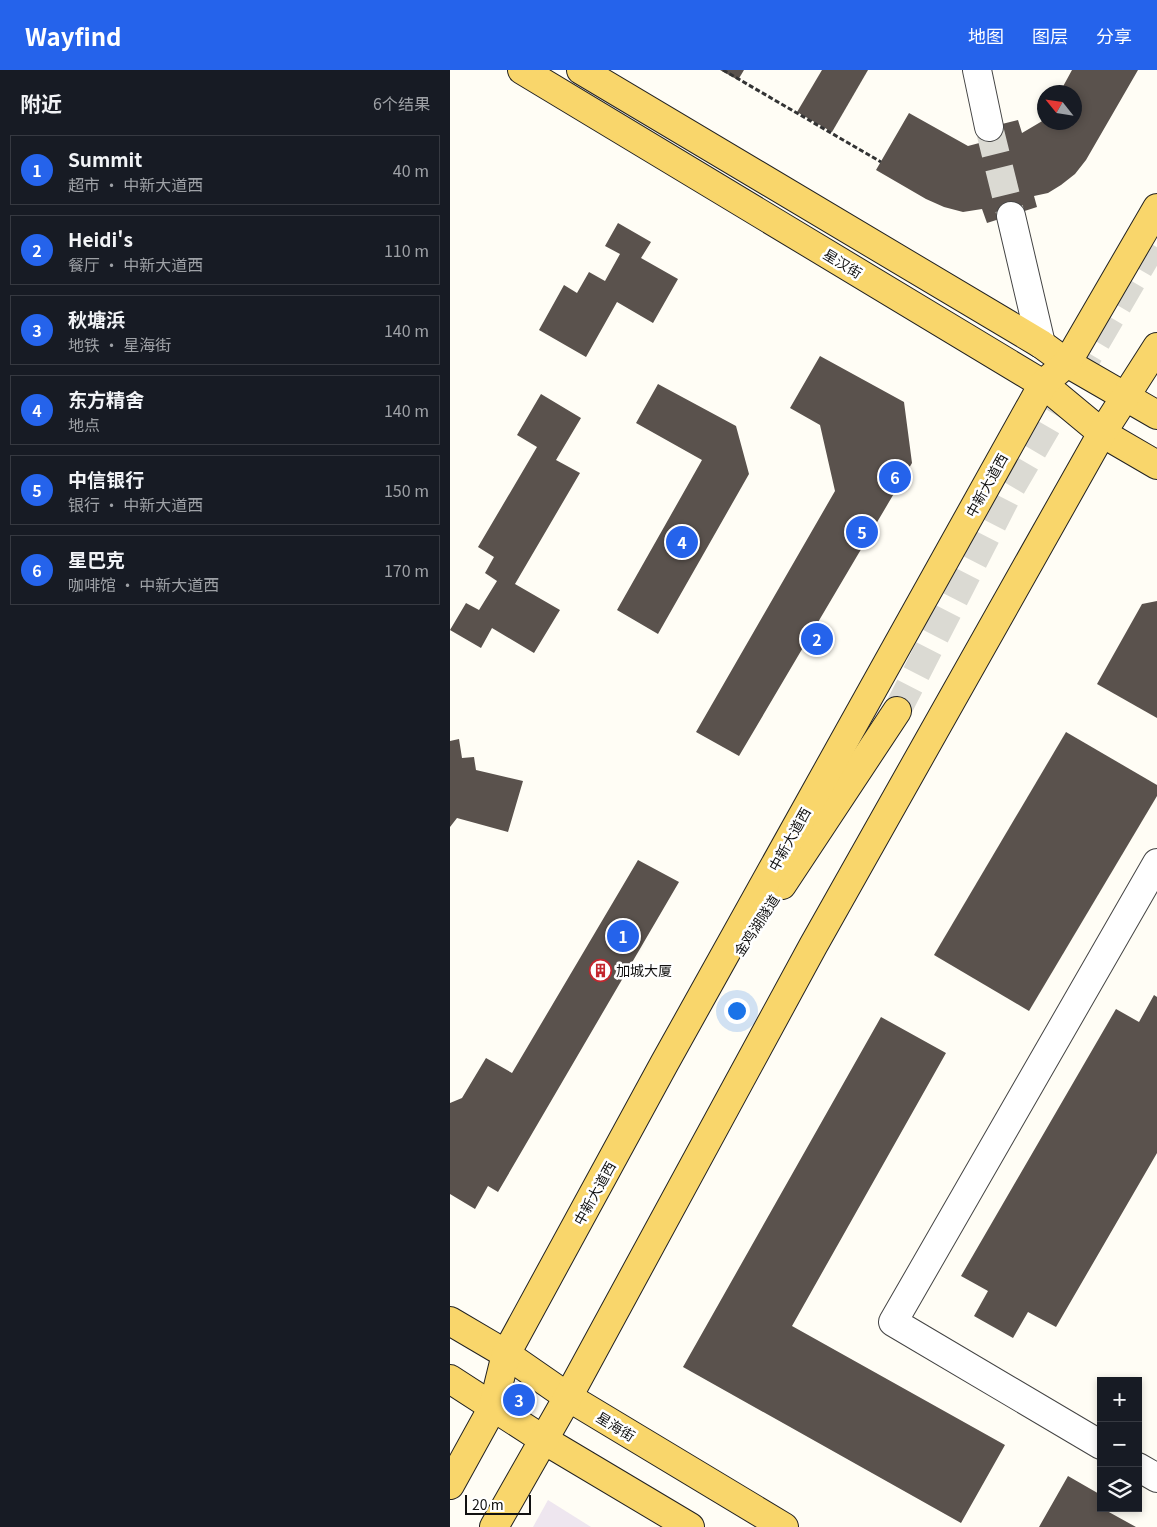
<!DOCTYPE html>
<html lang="zh">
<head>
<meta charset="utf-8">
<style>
  body { margin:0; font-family:Georgia,"Noto Sans SC",serif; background:#20242c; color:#f1f3f6 }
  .controls { position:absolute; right:15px; bottom:15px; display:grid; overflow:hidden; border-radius:0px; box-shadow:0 2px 8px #0003 }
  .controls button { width:45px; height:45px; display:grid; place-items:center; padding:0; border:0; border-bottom:1px solid #363941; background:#171b24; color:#f1f3f6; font:25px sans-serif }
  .compass { position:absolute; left:587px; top:15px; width:45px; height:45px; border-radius:50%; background:#171b24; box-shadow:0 2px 8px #0003; rotate:300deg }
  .scale { position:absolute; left:15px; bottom:12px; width:66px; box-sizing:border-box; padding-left:5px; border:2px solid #111; border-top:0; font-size:14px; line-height:18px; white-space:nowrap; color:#111; -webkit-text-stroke:4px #fff; paint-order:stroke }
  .you { position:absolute; left:286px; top:940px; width:18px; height:18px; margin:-12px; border:4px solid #fff; border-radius:50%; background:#1a73e8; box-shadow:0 0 0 8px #1a73e833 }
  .badge { display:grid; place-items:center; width:32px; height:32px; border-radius:50%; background:#2563eb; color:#fff; font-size:16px; font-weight:700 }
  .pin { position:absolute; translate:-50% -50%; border:2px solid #fff; box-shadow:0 1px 5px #0006 }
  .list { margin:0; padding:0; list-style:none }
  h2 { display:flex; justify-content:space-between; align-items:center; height:65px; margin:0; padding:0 20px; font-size:21px }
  h2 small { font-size:16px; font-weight:400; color:#9ea1a6 }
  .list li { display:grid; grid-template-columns:32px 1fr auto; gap:15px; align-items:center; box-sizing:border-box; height:70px; margin:0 10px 10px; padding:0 10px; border:1px solid #363941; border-radius:0px }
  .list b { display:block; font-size:19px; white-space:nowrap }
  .list p { margin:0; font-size:16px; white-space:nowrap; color:#9ea1a6 }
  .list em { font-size:16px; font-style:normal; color:#9ea1a6 }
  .icon { flex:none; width:28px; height:28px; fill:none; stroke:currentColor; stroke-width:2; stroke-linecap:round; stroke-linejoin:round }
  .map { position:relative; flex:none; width:707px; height:1457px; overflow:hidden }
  header { display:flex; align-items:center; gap:30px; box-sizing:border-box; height:70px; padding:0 25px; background:#2563eb; color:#fff }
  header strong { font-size:24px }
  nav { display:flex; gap:28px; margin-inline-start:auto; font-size:18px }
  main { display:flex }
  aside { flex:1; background:#171b24 }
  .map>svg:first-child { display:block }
  .industrial { fill:#eee6ef }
  .building { fill:#5a524d }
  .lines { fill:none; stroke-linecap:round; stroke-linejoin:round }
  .minor-tunnel { stroke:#dbdad3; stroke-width:28; stroke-dasharray:28 14; stroke-linecap:butt }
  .major-tunnel { stroke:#dbdad3; stroke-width:28; stroke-dasharray:28 14; stroke-linecap:butt }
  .minor-casing { stroke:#444; stroke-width:30 }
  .major-casing { stroke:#222; stroke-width:30 }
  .path { stroke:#333; stroke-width:3; stroke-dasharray:5 2.5; stroke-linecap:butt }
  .minor { stroke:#fff; stroke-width:28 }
  .major { stroke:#f9d66b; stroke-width:28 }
  .labels { text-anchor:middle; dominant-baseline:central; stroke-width:5; stroke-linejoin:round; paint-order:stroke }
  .street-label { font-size:14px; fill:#111; stroke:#fff }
  .poi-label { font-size:14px; fill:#111; stroke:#fff; text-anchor:start }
</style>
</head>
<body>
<header>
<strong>Wayfind</strong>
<nav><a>地图</a><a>图层</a><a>分享</a></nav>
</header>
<main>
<aside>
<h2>附近<small>6个结果</small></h2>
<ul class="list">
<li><span class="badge">1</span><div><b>Summit</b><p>超市 · 中新大道西</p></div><em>40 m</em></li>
<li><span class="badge">2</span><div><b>Heidi's</b><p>餐厅 · 中新大道西</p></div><em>110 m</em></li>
<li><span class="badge">3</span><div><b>秋塘浜</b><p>地铁 · 星海街</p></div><em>140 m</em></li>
<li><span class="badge">4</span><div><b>东方精舍</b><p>地点</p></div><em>140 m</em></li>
<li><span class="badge">5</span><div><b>中信银行</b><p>银行 · 中新大道西</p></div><em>150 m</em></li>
<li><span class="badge">6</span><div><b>星巴克</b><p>咖啡馆 · 中新大道西</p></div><em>170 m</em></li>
</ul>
</aside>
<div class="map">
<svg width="707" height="1457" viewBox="0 0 707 1457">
  <rect width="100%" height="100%" fill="#fffdf5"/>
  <!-- industrial -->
  <path class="industrial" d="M98,1430L141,1457H83Z"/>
  <!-- building -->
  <g class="building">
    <path d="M270,0H294L288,10Z"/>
    <path d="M372,0H418L382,62L347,42Z"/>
    <path d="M622,0H688L636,90L625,104L611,115L598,123L584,126L587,137L537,153L532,139L513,142L494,137L476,129L426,100L459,43L518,76L533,72L532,59L568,50L572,63L594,50V52H624V22H610Z"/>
    <path d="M168,153L201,172L191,188L228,209L203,253L167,232L136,287L89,260L114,215L127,223L139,202L155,211L170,184L155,176Z"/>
    <path d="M370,286L454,332L462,393L289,686L246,662L385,421L370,355L340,338Z"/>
    <path d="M208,314L286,356L299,404L208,564L167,540L252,390L186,353Z"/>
    <path d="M91,324L131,348L106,390L130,403L65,514L110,540L84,583L42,558L31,578L0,560L16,533L29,540L47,511L35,503L44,487L28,477L87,377L67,365Z"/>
    <path d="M707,531V648L647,614L692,534Z"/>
    <path d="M616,662L707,715V726L579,941L484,885Z"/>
    <path d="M9,669L12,688L24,687L26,700L73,711L58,762L7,748L0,757V671Z"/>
    <path d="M188,790L229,812L48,1122L38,1116L25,1139L0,1124V1033L12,1028L36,988L62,1003Z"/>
    <path d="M704,925L707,927V1083L606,1257L578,1242L563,1268L524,1246L538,1221L511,1206L666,939L689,952Z"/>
    <path d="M431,947L496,983L342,1256L555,1375L511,1453L233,1297Z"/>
    <path d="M618,1406L651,1425V1438H658L657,1441L686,1457H589Z"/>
  </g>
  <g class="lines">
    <!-- minor-tunnel -->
    <path class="minor-tunnel" d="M539,57L561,146"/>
    <!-- major-tunnel -->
    <path class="major-tunnel" d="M447,641L561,418L707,168"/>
    <defs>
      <g id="minor">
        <path d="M527,0L539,57"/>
        <path d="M561,146L591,274"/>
        <path d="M651,1375L443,1252L707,793"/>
        <path d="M688,1397L707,1408"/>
      </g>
      <g id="major">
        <path d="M72,0L593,314L652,363L707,395"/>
        <path d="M131,0L591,274L617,293L707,345"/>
        <path d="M332,815L447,641"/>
        <path d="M0,1251L56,1284L118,1327L334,1457"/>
        <path d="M0,1309L94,1370L240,1457"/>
        <path d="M0,1415L43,1337L56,1284L214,994L593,314L617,293L707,138"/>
        <path d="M44,1457L118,1327L363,876L652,363L707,277"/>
      </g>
    </defs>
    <!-- minor casing -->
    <use href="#minor" class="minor-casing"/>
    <!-- major casing -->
    <use href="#major" class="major-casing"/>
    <!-- path -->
    <path class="path" d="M273,0L431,92"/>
    <!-- minor -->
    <use href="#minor" class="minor"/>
    <!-- major -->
    <use href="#major" class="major"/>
  </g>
  <!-- icons -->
  <defs>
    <symbol id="building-ring" viewBox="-11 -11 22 22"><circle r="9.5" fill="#fff" stroke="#c4262e" stroke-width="1.5"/><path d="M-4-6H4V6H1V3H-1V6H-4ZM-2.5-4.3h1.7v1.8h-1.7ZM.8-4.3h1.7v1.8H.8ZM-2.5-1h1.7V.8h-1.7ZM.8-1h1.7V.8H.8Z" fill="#c4262e"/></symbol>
  </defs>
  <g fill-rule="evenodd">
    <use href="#building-ring" x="138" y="888" width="25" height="25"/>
  </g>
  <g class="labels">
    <!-- street labels -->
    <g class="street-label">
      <text transform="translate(393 193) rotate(31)">星汉街</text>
      <text transform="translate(536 415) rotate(-61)">中新大道西</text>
      <text transform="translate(339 769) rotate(-61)">中新大道西</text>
      <text transform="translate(306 855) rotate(-57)">金鸡湖隧道</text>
      <text transform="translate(144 1123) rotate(-61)">中新大道西</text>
      <text transform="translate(166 1356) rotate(31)">星海街</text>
    </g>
    <!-- poi labels -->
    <g class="poi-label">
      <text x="166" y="900">加城大厦</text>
    </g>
  </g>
</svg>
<div class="controls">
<button>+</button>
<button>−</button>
<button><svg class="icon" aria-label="layers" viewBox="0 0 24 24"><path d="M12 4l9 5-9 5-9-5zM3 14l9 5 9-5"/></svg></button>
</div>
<svg class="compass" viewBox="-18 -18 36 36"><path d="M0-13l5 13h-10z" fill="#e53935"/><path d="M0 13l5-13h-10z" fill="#9ea1a6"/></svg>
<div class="scale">20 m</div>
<div class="you"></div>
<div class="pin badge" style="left:173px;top:866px">1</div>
<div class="pin badge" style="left:367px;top:569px">2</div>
<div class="pin badge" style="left:69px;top:1330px">3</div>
<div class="pin badge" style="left:232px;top:472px">4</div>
<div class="pin badge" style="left:412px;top:462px">5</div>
<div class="pin badge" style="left:445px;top:407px">6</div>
</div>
</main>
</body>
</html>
